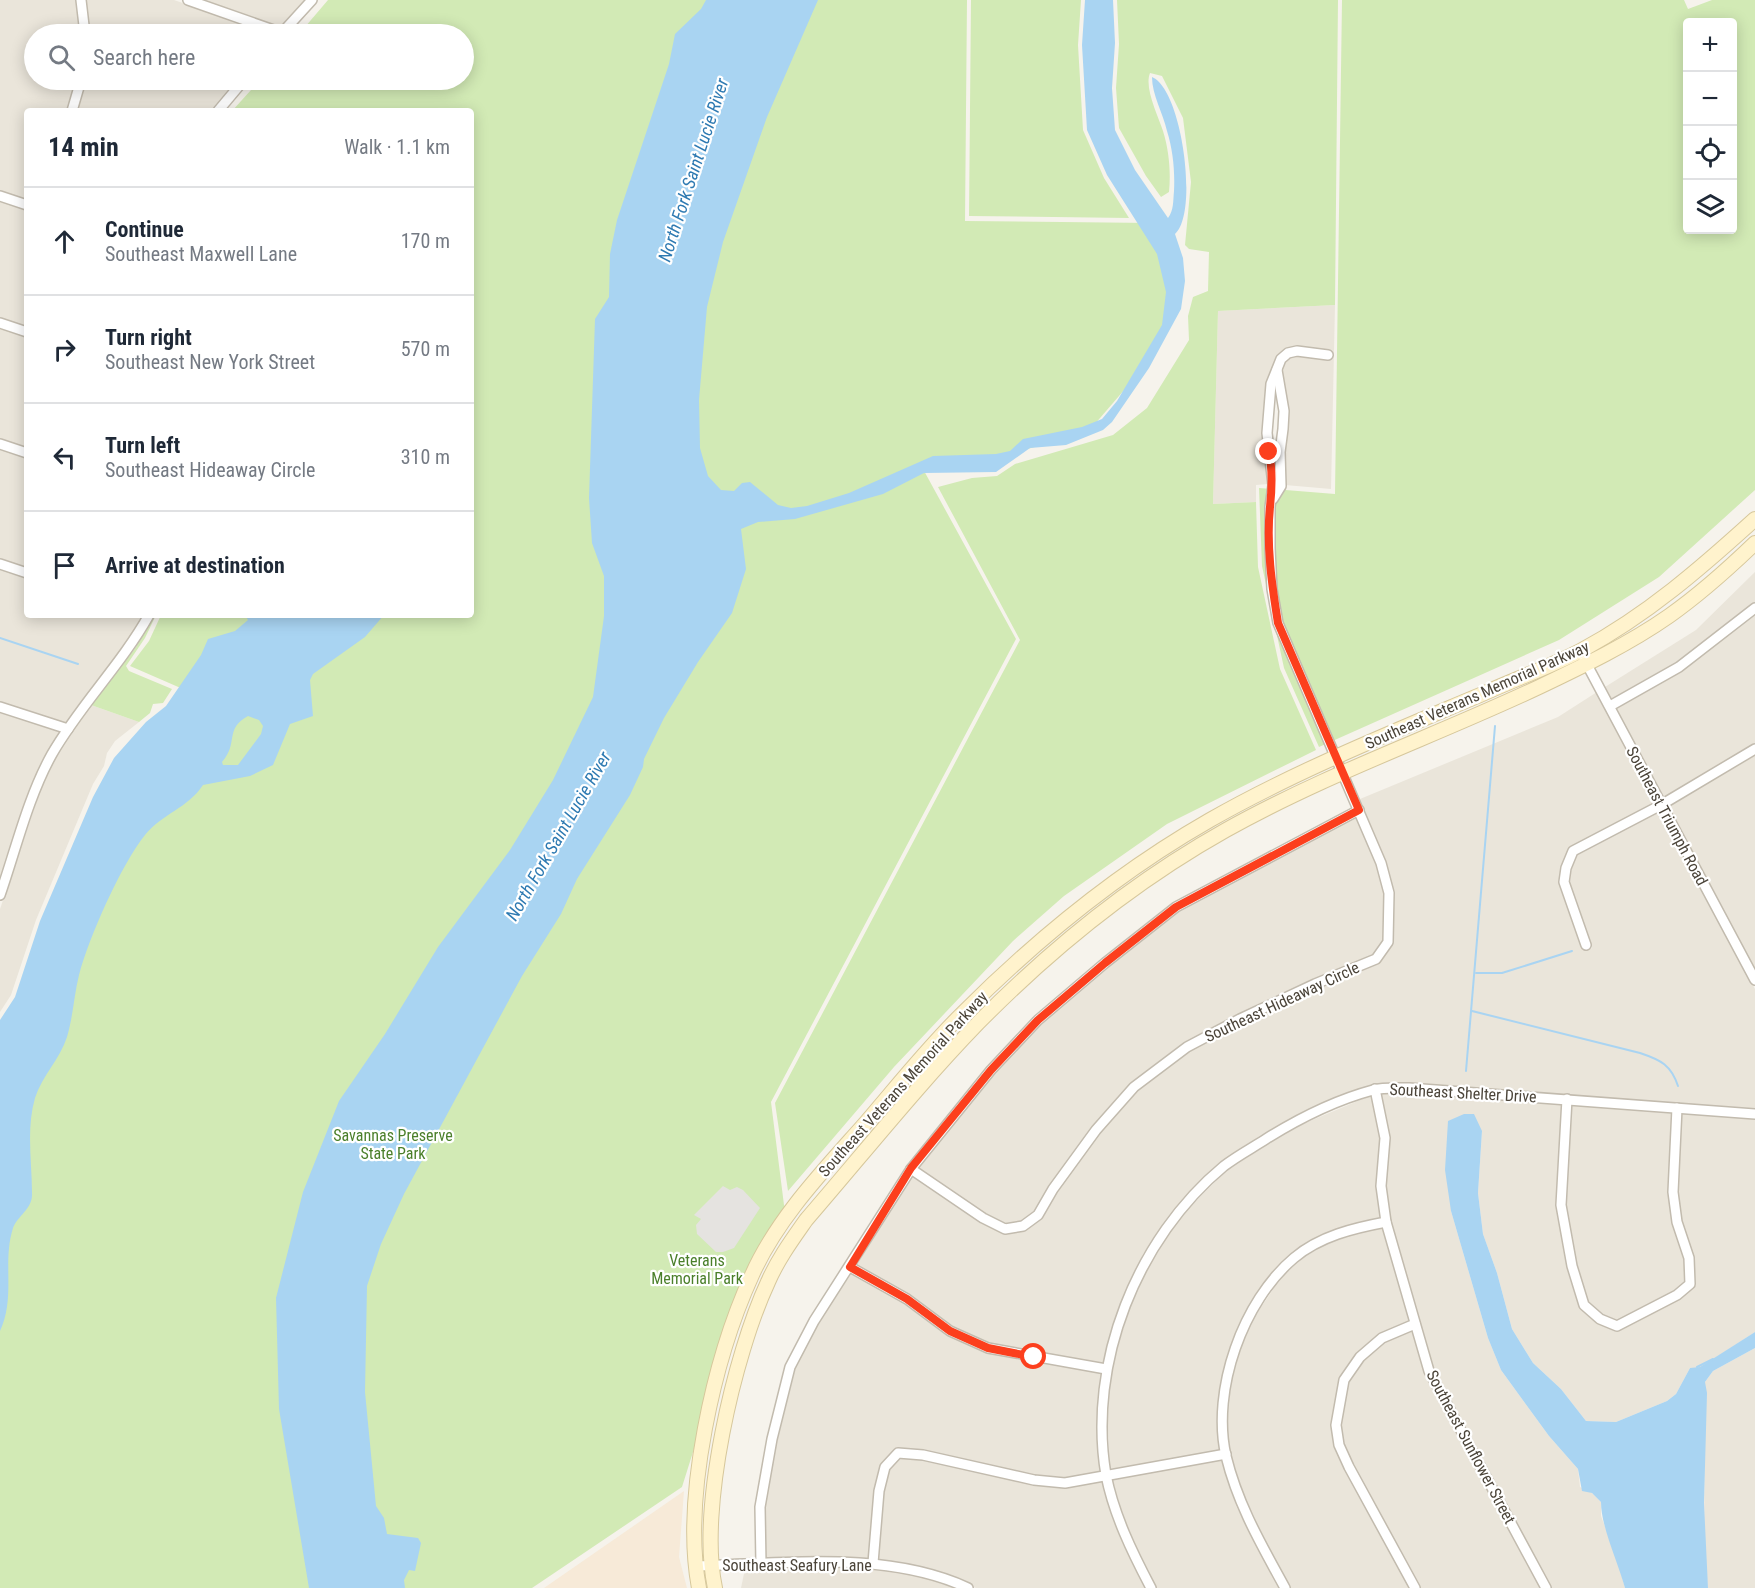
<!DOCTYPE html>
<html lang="en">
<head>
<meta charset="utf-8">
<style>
  body { margin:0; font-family:"Roboto Condensed",sans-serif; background:#f6f6f7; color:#1f2937 }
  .controls { position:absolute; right:18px; top:18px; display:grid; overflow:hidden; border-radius:6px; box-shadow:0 3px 15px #0003 }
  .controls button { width:54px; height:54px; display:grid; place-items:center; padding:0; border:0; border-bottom:2px solid #e0e1e3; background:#fff; color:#1f2937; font:30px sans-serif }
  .stop { position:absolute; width:18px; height:18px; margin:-14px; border:4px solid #fc3f1d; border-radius:50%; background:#fff }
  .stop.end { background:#fc3f1d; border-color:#fff; box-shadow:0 2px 6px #0008 }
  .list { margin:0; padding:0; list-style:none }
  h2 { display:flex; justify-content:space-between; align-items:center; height:78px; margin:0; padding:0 24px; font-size:26px }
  h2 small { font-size:20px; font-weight:400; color:#747a83 }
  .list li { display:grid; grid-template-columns:39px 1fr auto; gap:18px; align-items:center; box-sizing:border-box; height:108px; padding:0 24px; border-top:2px solid #e0e1e3 }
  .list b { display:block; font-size:22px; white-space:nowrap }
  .list p { margin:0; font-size:20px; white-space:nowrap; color:#747a83 }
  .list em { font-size:20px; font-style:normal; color:#747a83 }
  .icon { flex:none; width:33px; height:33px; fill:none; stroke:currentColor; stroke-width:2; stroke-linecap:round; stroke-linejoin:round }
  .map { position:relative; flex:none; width:1755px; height:1588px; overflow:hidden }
  .search { position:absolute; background:#fff; box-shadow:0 3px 15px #0003; left:24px; top:24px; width:450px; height:66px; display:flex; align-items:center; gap:15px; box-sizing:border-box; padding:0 21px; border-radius:33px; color:#747a83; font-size:22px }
  .panel { position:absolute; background:#fff; box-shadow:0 3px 15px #0003; left:24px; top:108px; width:450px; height:510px; border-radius:6px }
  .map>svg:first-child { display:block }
  .residential { fill:#eae5da }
  .commercial { fill:#f7ead8 }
  .green { fill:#d2eab5; fill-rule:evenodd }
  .parking { fill:#e5e3e0 }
  .water { fill:#a9d4f2; fill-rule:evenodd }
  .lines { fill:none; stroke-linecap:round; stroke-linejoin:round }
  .stream { stroke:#a9d4f2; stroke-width:2 }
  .minor-casing { stroke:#c2bbae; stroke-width:12 }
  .secondary-casing { stroke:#d6c79b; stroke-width:16 }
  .minor { stroke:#fff; stroke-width:9 }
  .secondary { stroke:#fff3cd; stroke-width:14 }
  .route { stroke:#fc3f1d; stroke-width:8 }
  .labels { text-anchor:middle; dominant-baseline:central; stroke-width:4.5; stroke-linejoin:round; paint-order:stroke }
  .street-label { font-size:16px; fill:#4b4439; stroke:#fff }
  .park-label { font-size:16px; fill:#4a7f2a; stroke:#fff }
  .water-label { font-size:18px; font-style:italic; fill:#2e7ab2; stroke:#fff }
</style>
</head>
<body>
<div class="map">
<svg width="1755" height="1588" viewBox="0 0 1755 1588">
  <rect width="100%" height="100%" fill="#f6f3ec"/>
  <!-- residential -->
  <g class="residential">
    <path d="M0,0H76L81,34H34V80H77L67,111H27V200L0,191Z"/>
    <path d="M85,0H174L272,34H89Z"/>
    <path d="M202,0H306L281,28Z"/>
    <path d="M85,80H239L213,111H77Z"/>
    <path d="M0,201L27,210V327L0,318Z"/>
    <path d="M1335,305L1331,489L1285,485L1284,452L1288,412L1281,371L1289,357L1297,356L1331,360L1333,351L1297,346L1282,351L1272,367L1263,433L1268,484L1256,485V502L1213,504L1218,311Z"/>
    <path d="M0,327L27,336V448L0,439Z"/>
    <path d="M0,449L27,458V568L0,559Z"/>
    <path d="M0,569L27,578V615L142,617L129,641L66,724L0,702Z"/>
    <path d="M1755,572V602L1744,613L1677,663L1612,700L1605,687L1696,630Z"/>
    <path d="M1755,614V743L1663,799L1616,708L1682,671Z"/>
    <path d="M1597,692L1655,803L1569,849L1562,867L1560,884L1584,951L1592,948L1568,882L1576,855L1659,811L1755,989V1110L1409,1083L1370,1085L1287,1120L1222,1162L1175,1209L1143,1254L1120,1309L1104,1363L990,1344L952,1327L909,1295L857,1265L912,1175L981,1222L1003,1233L1025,1230L1042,1218L1056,1192L1099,1133L1137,1091L1189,1051L1242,1023L1316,988L1378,964L1391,944L1384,861L1360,799L1558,717Z"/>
    <path d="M91,705L139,722L115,741L107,753L104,766L93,784L36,920L11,995L0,1012V909L42,786L55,757Z"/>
    <path d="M0,712L61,732L0,882Z"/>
    <path d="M1755,754V971L1667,807Z"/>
    <path d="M1357,816L1377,864L1385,894L1383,940L1373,956L1313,979L1238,1015L1185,1043L1132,1083L1092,1127L1050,1186L1035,1212L1022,1221L1005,1224L985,1214L918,1167L994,1073L1041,1024L1107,966L1178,911Z"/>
    <path d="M1409,1092L1562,1103L1557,1204L1568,1267L1598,1322L1615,1331L1679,1299L1694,1284L1693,1256L1681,1221L1677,1191L1681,1113L1755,1119V1332L1700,1368H1690L1676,1394L1667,1401L1616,1422L1586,1421L1561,1389L1533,1363L1512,1329L1497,1273L1483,1234L1478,1193L1482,1131L1451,1211L1488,1338L1501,1370L1549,1436L1578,1469L1580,1487L1592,1493L1601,1502V1516L1617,1558L1625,1588H1551L1433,1369L1390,1221L1385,1186L1380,1094Z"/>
    <path d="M1372,1095L1381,1139L1382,1219L1352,1224L1320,1236L1292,1254L1269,1280L1242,1320L1226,1361L1218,1422L1221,1450L1110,1469L1107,1408L1111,1370L1128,1313L1151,1258L1181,1216L1227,1170L1291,1129Z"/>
    <path d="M1570,1104L1673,1112L1669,1192L1673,1223L1685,1259L1686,1282L1675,1291L1617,1321L1603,1315L1588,1302L1576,1265L1565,1204Z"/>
    <path d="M1383,1228L1410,1321L1358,1353L1340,1378L1332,1425L1410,1588H1290L1244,1503L1230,1453L1226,1423L1234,1364L1249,1325L1276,1285L1297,1262L1324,1245L1355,1233Z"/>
    <path d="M852,1273L905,1303L948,1335L987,1353L1102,1373L1098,1408L1102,1471L1065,1478L1035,1476L924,1450L898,1448L882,1464L869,1558L765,1560L764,1508L776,1440L794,1369L817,1323Z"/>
    <path d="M1413,1331L1541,1588H1420L1352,1464L1344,1443L1340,1425L1348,1382L1363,1360L1384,1342Z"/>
    <path d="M1755,1348V1588H1708L1704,1552L1705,1382L1713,1371Z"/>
    <path d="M900,1458L923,1459L1033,1485L1066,1488L1104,1480L1123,1544L1146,1588H976L917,1566L878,1559L883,1492L889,1469Z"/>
    <path d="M1223,1459L1236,1506L1280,1588H1156L1130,1540L1112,1478Z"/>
    <path d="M873,1568L915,1575L955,1588H741L745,1569Z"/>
  </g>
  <!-- commercial -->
  <path class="commercial" d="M684,1491L679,1557L687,1588H544Z"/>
  <!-- green -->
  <g class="green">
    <path d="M328,0H967L965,221L1152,223L1171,312L1125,389L1088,432L992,459L923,469L1016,639L771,1102L784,1205L786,1208L751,1267L682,1487L532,1588H0V1130L199,696L130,666L149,641L161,615H471V111H232L260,80H464V34H299Z"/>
    <path d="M971,0H1081L1078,45L1083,130L1104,178L1129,218L969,216Z"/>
    <path d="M1117,0H1338L1335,305L1218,311L1213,504L1256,502L1258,567L1280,669L1316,750L1167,824L1064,896L1013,941L894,1067L788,1191L775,1103L1020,640L938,487L972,478L997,476L1015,464L1113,435L1147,408L1189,340L1188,316L1193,297L1208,291L1209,252L1189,249L1185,245L1191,182L1183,118L1162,76L1150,73C1144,88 1158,115 1163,131C1169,150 1171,172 1169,192L1161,197L1146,176L1119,128L1116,88L1119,44Z"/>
    <path d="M1342,0H1684L1688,9L1712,0H1755V490L1659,577L1559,640L1319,747L1284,668L1262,566L1259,488L1335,494ZM1688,22H1732V230H1688Z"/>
    <path d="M153,615H156L145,638L126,666L129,671L172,689L163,703L153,704L150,713L139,722L91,705L136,647Z"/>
  </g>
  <!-- parking -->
  <path class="parking" d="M723,1186L730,1190L737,1187L743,1190L760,1208L734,1248L723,1252H716L697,1234L696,1225L701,1219L694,1215Z"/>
  <!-- water -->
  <g class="water">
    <path d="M706,0H818L767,117L723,242L707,307L699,400L700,448L708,476L721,490L734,491L742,483L750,482L778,505L791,508L807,506L849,493L933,456L996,454L1010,451L1023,439L1082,427L1102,419L1117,401L1162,325L1166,292L1157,254L1107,175L1087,130L1082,45L1085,0H1113L1115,43L1112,88L1115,130L1135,170L1168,218C1174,210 1173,201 1174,191C1175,171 1173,150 1167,131C1163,113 1152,95 1152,77C1182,89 1199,213 1175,234L1183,258L1185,281L1181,309L1149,368L1112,422L1103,430L1066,445L1030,448L996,472L924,473L883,494L795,519L758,522L741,529L746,569L732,613L698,662L664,718L644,759L643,767L630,795L577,879L561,914L522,976L404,1194L381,1244L367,1286L365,1392L376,1506L384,1518L387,1534L418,1538L421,1543L415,1571L409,1570L404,1580L405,1588H309L279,1409L276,1298L303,1192L339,1101L385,1034L438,947L510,850L553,780L593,697L604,616V576L592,543L589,498L595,319L609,297L610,254L617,220L669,64L675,34L701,9Z"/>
    <path d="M245,615H384L365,637L313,674L310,680L313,716L290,724L273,765L250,776L203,785C188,808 162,814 145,835C121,865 89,937 79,975C74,995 73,1017 67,1037C60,1059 42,1076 35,1098C26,1129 32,1162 32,1193C33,1209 18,1215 13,1228C2,1263 16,1296 0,1331V1020L15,997L40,921L93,797L114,758L146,722L166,706L201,655L208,639L235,631L248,620ZM248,716L259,720L263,726L261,734L238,765H223L222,762C239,743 224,729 248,716Z"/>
    <path d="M1464,1114H1474L1482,1131L1478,1193L1483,1234L1497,1273L1512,1329L1533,1363L1561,1389L1586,1421L1616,1422L1667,1401L1676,1394L1690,1368L1700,1367L1755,1332V1348L1713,1371L1705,1382L1707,1393L1704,1503L1708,1588H1625C1618,1562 1601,1527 1601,1502L1592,1493L1582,1491L1578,1469L1549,1436L1501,1370L1488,1338L1451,1211L1445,1170L1448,1121Z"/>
  </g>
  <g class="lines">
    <!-- stream -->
    <g class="stream">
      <path d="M0,638L78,664"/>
      <path d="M1476,973H1502L1572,951"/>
      <path d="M1472,1011L1640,1053C1661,1060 1671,1065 1678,1086"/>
      <path d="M1466,1071L1495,726"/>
      <path d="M1697,1367L1713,1359"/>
    </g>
    <defs>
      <g id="minor">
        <path d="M81,0L85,34"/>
        <path d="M188,0L282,33"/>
        <path d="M281,34L312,0"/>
        <path d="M72,111L81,80"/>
        <path d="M218,111L244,80"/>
        <path d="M0,196L27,205"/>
        <path d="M0,323L27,332"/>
        <path d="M0,444L27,453"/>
        <path d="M1273,499L1281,486L1280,452L1283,429L1284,411L1277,370"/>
        <path d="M0,564L27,573"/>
        <path d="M1584,659L1755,980"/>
        <path d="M1610,706L1679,667L1755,608"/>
        <path d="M0,707L68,729"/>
        <path d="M0,895C16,849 28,797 52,754C80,705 121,665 149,615"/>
        <path d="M1586,945L1564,882L1566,868L1573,851L1661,805L1755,749"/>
        <path d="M1375,1089L1385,1138L1381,1186L1386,1222L1429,1371L1546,1588"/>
        <path d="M1567,1099L1561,1205L1572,1266L1584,1305L1600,1319L1617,1326L1677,1295L1690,1284L1689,1258L1677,1222L1673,1192L1677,1108"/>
        <path d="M911,1169L983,1218L1005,1229L1023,1226L1038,1215L1053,1189L1096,1130L1134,1087L1187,1047L1240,1019L1315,984L1376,959L1388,942L1389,893L1381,863L1278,623L1272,589L1270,548V507L1273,485L1267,433L1271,384L1281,359L1288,353L1297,351L1328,355"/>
        <path d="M850,1267L907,1299L950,1331L988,1348L1106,1369"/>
        <path d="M873,1563L879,1491L885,1467L898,1453L923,1455L1034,1480L1065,1483L1226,1454"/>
        <path d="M761,1564L760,1507L772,1439L790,1367L814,1321L911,1169L991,1070L1038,1020L1105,963L1176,907L1359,810"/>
        <path d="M695,1566C783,1564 886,1550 968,1588"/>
        <path d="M1151,1588C1132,1552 1114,1515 1106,1475C1087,1363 1137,1238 1224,1166C1237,1156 1252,1148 1266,1139C1298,1119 1336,1100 1373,1090C1384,1087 1398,1088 1409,1088L1755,1114"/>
        <path d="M1285,1588C1261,1544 1238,1505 1226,1456C1211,1390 1243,1301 1294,1258C1320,1236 1354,1228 1386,1222"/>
        <path d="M1415,1588L1349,1467L1339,1445L1336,1425L1344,1380L1360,1357L1382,1338L1415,1324"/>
      </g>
      <g id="secondary">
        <path d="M699,1588C682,1498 714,1358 752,1275C777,1219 822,1172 862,1127C895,1089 927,1048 963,1013C1037,939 1119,872 1210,820C1298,770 1393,732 1487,692C1518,678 1552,666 1582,650C1647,615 1701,568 1755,519"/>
        <path d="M715,1588C698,1510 734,1355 768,1282C778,1259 792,1240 806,1220C863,1154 918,1085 978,1023C1051,949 1135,881 1226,830C1326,774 1435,736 1539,687C1583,666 1629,644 1669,616C1700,594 1728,569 1755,543"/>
      </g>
    </defs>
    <!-- minor casing -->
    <use href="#minor" class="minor-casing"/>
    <!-- secondary casing -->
    <use href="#secondary" class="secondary-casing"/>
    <!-- minor -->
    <use href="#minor" class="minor"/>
    <!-- secondary -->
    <use href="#secondary" class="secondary"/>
  </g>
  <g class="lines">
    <!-- route -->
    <path class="route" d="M1034,1357L988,1348L950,1331L907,1299L850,1267L911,1168L991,1070L1038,1020L1105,963L1176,907L1359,810L1278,623C1272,586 1266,545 1270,507C1272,488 1273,471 1269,452"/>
  </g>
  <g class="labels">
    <!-- street labels -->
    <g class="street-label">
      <text transform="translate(1477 695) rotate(-24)">Southeast Veterans Memorial Parkway</text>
      <text transform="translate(1667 816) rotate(62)">Southeast Triumph Road</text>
      <text transform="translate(1282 1002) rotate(-25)">Southeast Hideaway Circle</text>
      <text transform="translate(903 1084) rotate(-48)">Southeast Veterans Memorial Parkway</text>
      <text transform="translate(1463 1093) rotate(3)">Southeast Shelter Drive</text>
      <text transform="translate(1471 1447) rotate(62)">Southeast Sunflower Street</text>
      <text x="797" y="1565">Southeast Seafury Lane</text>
    </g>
    <!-- park labels -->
    <g class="park-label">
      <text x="393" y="1135">Savannas Preserve<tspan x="393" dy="18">State Park</tspan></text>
      <text x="697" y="1260">Veterans<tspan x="697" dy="18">Memorial Park</tspan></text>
    </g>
    <!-- water labels -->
    <g class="water-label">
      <text transform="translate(693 170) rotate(-72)">North Fork Saint Lucie River</text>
      <text transform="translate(558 836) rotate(-60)">North Fork Saint Lucie River</text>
    </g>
  </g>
</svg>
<div class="controls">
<button>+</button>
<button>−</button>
<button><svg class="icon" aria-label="locate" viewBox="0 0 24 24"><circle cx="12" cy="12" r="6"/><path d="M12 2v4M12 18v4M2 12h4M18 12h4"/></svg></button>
<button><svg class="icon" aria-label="layers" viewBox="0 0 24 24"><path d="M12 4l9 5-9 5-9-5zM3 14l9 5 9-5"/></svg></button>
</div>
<div class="stop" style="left:1034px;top:1357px"></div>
<div class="stop end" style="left:1269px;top:452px"></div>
<div class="search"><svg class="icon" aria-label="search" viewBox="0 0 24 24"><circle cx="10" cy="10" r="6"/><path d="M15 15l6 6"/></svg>Search here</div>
<section class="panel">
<h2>14 min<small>Walk · 1.1 km</small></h2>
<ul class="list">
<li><svg class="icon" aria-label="ahead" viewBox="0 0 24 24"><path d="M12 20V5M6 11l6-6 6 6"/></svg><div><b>Continue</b><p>Southeast Maxwell Lane</p></div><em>170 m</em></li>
<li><svg class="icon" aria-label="right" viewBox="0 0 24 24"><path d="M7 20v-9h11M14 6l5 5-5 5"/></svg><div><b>Turn right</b><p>Southeast New York Street</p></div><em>570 m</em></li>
<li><svg class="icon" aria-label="left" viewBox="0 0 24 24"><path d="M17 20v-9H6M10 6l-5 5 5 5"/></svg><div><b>Turn left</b><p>Southeast Hideaway Circle</p></div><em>310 m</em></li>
<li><svg class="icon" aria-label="arrive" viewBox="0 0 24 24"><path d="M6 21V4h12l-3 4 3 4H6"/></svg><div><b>Arrive at destination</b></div></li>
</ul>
</section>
</div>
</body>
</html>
